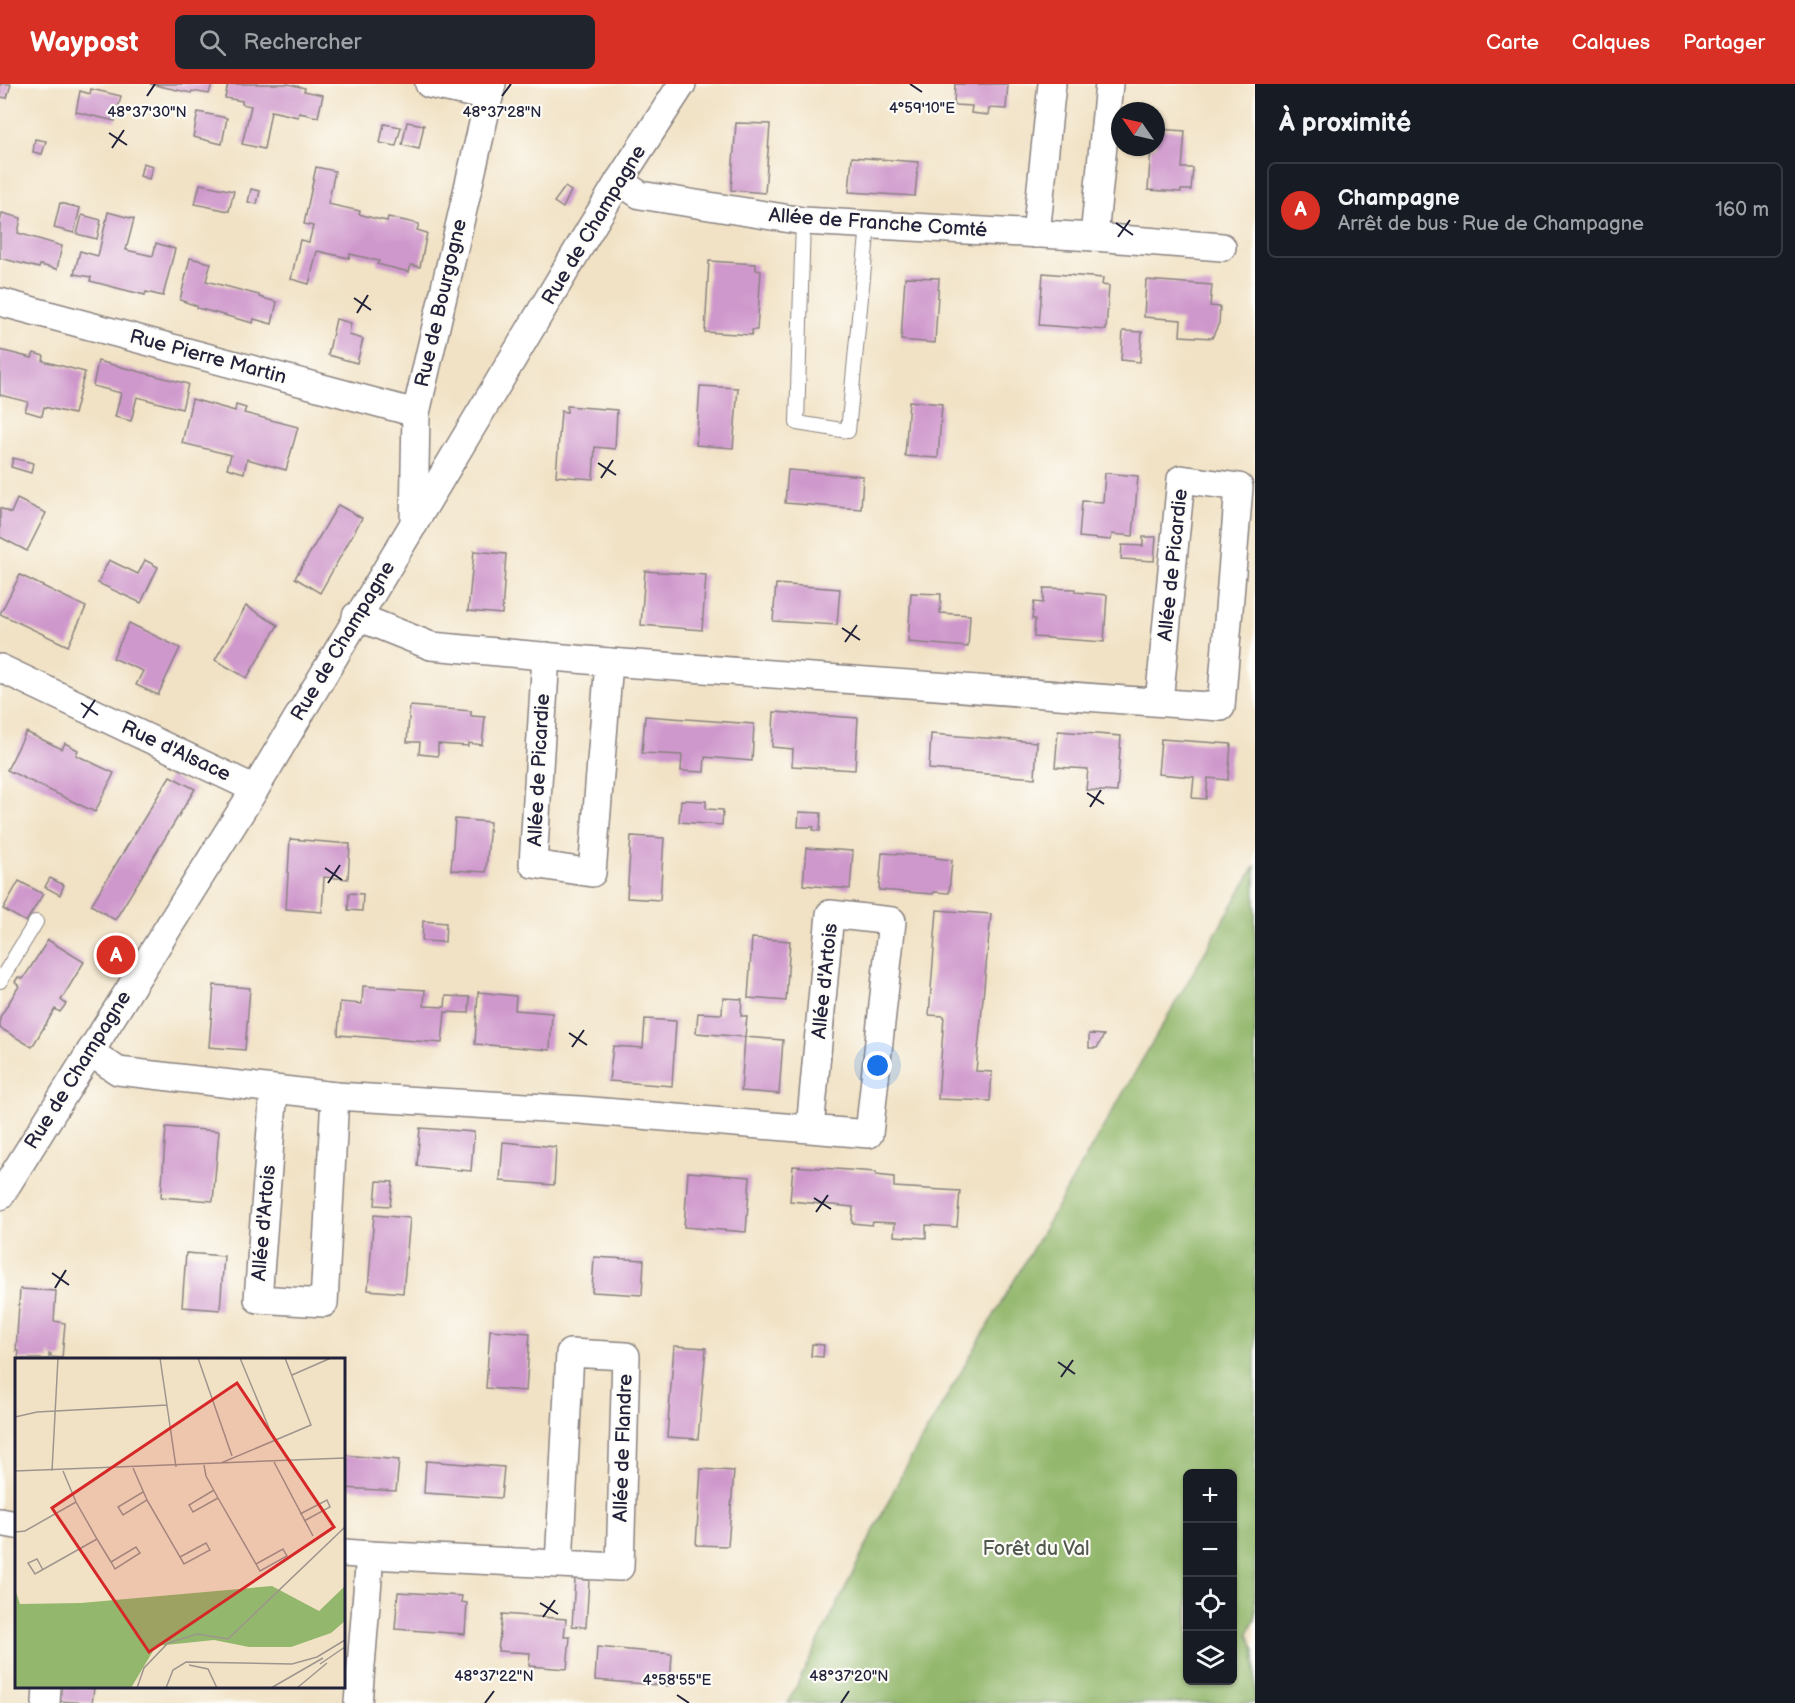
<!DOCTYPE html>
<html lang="fr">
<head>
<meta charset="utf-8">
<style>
  body { margin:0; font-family:"Balsamiq Sans",sans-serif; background:#20242c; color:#f1f3f6 }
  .controls { position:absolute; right:18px; bottom:18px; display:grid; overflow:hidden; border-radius:9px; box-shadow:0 2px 4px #0004 }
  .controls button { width:54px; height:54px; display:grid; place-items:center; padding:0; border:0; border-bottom:2px solid #363941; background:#171b24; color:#f1f3f6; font:30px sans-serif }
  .compass { position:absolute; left:1111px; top:18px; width:54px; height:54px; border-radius:50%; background:#171b24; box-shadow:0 2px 4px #0004; rotate:304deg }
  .you { position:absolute; left:878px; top:982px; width:21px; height:21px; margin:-15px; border:4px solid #fff; border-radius:50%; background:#1a73e8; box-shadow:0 0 0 9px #1a73e833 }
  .badge { display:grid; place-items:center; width:39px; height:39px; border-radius:50%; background:#d93025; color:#fff; font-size:20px; font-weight:700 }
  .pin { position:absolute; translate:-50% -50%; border:3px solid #fff; box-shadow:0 2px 6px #0006 }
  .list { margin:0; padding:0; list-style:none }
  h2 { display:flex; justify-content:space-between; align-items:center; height:78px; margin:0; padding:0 24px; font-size:26px }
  h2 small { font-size:20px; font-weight:400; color:#9ea1a6 }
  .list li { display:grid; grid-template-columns:39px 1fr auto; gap:18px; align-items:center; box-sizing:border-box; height:96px; margin:0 12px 12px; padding:0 12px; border:2px solid #363941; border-radius:9px }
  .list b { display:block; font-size:22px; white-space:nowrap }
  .list p { margin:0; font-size:20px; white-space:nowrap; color:#9ea1a6 }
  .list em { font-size:20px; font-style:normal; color:#9ea1a6 }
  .icon { flex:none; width:33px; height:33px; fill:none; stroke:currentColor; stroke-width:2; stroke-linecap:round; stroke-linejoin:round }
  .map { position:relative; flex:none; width:1255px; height:1619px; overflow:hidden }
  header { display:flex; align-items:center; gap:36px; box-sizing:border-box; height:84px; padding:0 30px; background:#d93025; color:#fff }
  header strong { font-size:28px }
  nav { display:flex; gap:33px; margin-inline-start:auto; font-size:21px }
  .search { width:420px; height:54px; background:#20242c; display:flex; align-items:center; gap:15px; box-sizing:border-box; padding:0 21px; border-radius:9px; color:#9ea1a6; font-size:22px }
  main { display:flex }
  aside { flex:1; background:#171b24 }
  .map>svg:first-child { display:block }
  .forest { fill:#93b76c; stroke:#5a6c54; stroke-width:1.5; fill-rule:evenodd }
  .building { fill:#cf98cc }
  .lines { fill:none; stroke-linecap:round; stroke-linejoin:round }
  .lane-casing { stroke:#8a8280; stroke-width:16 }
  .street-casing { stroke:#8a8280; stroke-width:30 }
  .lane { stroke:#fff; stroke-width:14 }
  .street { stroke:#fff; stroke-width:27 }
  .ticks { fill:none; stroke:#22223b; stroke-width:2 }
  .labels { text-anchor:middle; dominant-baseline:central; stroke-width:4.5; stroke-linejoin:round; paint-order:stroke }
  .street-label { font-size:20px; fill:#22223b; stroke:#fdfcf7 }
  .park-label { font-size:20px; fill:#50584e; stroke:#fdfcf7 }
  .inset-road { fill:none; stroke:#9e958e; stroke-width:1.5 }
  .view { fill:#d62828; fill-opacity:0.15; stroke:#d62828; stroke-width:3 }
  .inset-edge { fill:none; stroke:#22223b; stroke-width:3 }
  .ticks-label { font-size:15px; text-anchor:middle; fill:#22223b; stroke:#fdfcf7; stroke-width:4.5; stroke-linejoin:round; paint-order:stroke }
</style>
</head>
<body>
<header>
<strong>Waypost</strong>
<div class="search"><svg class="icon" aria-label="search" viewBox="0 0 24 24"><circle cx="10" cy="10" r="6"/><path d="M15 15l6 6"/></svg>Rechercher</div>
<nav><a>Carte</a><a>Calques</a><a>Partager</a></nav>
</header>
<main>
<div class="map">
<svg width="1255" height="1619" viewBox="0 0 1255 1619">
  <rect width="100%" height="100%" fill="#fdfcf7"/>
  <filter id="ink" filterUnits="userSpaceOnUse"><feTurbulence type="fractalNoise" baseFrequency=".0167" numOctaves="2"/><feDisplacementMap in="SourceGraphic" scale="12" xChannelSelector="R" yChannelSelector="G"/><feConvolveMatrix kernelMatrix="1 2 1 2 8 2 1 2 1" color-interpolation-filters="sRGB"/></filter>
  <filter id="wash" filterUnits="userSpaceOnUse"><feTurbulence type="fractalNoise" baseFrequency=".008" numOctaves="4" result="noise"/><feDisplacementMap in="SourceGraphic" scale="24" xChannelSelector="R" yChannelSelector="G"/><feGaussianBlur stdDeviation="1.35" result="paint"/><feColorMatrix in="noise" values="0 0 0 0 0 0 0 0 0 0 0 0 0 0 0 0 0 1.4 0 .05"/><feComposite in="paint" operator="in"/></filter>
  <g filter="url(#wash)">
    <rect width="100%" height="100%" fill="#f1e2c5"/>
    <!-- forest -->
    <path class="forest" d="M1255,782V1536L1248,1549L1255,1567V1619H788L904,1386ZM1188,1390H1232V1596H1188Z"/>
    <g id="blocks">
      <!-- building -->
      <g class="building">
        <path d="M0,0H11L7,14L0,13Z"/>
        <path d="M150,0H212L209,10L192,7L191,9Z"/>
        <path d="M228,0H288L305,4L304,7L323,11L318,33L299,29L298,33L271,27L264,65L242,60L251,22L242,20V17L225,14Z"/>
        <path d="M955,0H1008L1006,25L989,24L988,31L971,29L972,22L954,21Z"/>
        <path d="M91,5L121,12L115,37L76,28L80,7L90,10Z"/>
        <path d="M198,28L227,34L222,60L193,53Z"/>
        <path d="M407,38L424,41L419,65L402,61Z"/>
        <path d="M736,39L770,40L765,109L731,106Z"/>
        <path d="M384,40L401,43L396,62L380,59Z"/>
        <path d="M1156,45L1185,47L1182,84H1193L1191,106H1181V108L1148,106L1151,63H1156Z"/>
        <path d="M35,55L46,57L42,70L33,68Z"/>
        <path d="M852,73L918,78L915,112L849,108Z"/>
        <path d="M143,79L153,82L149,95L140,92Z"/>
        <path d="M316,83L335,87L328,120L360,127L359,130L373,134L387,137L388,133L419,140L417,146L427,149L420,183L411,181L409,188L377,180L379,177L350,170L349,174L317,167L309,200L291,195L300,156L309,158L313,142L304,140Z"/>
        <path d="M200,100L234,107L229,127L195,120Z"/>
        <path d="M565,103L571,107L563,124L554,118Z"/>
        <path d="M251,105L260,107L257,120L248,118Z"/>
        <path d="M60,119L80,124L74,149L54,144Z"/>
        <path d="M108,128L134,135L126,166L153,172L156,159L175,165L163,212L146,208L145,211L117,204L90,197L91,193L74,190L80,167L98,172Z"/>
        <path d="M2,129L21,134L18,149L62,162L57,185L40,181L39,184L0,174V139Z"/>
        <path d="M82,131L101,136L97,155L77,150Z"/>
        <path d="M190,174L211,179L206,197L259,211V213L277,218L272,240L254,235L253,239L197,224V222L180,216Z"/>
        <path d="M709,177L756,180V186L761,187L757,246H752V251L705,248Z"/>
        <path d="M1043,189L1103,194L1102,201L1109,202L1106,246L1039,241Z"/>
        <path d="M905,193L939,194L935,259L901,256Z"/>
        <path d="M1146,196L1212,201L1210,222L1220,223L1219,239L1212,254L1180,252L1181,236L1144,233Z"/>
        <path d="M336,235L351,239L349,251L363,255L357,279L328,271Z"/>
        <path d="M1123,247L1142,248L1140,278L1121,276Z"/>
        <path d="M0,266L32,274L34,269L44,272L43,277L85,288L74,330L44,323L42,332L25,327L28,318L0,311Z"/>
        <path d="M98,277L188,300L182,325L137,313L131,337L115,333L121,309L93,302Z"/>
        <path d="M700,302L738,304L733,364L696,361Z"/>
        <path d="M192,315L235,327L236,321L246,324L244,329L298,343L286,386L247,375L244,389L227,384L231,371L182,359Z"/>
        <path d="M909,317L942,320L938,374L905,372Z"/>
        <path d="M567,322L617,326L615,365L595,363L593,395L556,392L561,327L567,328Z"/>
        <path d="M13,374L33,379L31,389L11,383Z"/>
        <path d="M788,386L863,392L861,425L785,419Z"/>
        <path d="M1105,389L1138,392L1133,452L1112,450L1111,456L1079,453L1082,417L1103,418Z"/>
        <path d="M17,415L46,429L27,467L0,453V424L11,429Z"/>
        <path d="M338,421L362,434L320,509L295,494Z"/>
        <path d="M1143,453H1156L1154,477L1121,475L1122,461L1143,462Z"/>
        <path d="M474,467L506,470L502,530L468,527Z"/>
        <path d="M109,476L138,490L145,476L158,483L141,519L98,499Z"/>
        <path d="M645,487L706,491L702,546L641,541Z"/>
        <path d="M20,491L86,523L68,562L0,530Z"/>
        <path d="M776,500L840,505L837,541L773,537Z"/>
        <path d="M1044,504L1075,505V508L1107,511L1104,558L1034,553L1035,535H1032L1034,518L1043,519Z"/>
        <path d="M911,509L941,510L940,529L970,531L968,563L908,558Z"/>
        <path d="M246,522L278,541L247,594L215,576Z"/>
        <path d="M129,539L180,564L158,611L136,601L143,587L113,574Z"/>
        <path d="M410,622L471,627V632L485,633L482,661L468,659V662L438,660V672L419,670L420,658H407Z"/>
        <path d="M774,628L858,634L855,686L792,682L793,665L772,663Z"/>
        <path d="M645,632L754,640L752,677L705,673L704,688L681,687L682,671L642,669Z"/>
        <path d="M1058,647L1121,652L1117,708L1086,706L1088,685L1055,683Z"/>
        <path d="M26,648L62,665L65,659L78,666L76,671L114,689L95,728L7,686Z"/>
        <path d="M931,650L1037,658L1035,694L929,685Z"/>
        <path d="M1161,655L1231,660L1228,696L1208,694L1206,715L1192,714L1194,693L1158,690Z"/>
        <path d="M170,692L195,705L115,836L91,821Z"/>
        <path d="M681,716L706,717V725L723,726L722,741L679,738Z"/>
        <path d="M799,728L821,729L820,747L813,746L814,743H798Z"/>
        <path d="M455,735L490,738L486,788L451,786Z"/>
        <path d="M631,752L664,754L660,816L627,814Z"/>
        <path d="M290,755L350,760L348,795L324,793L322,828L286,825Z"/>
        <path d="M806,764L853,767L850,805L803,801Z"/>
        <path d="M882,769L935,772L936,774L952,776L949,809L934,808L933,810L879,806Z"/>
        <path d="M50,794L64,801L60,811L45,803Z"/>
        <path d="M19,797L43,810L26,838L3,825Z"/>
        <path d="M349,809L363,810L362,827L348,826Z"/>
        <path d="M937,826L991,830L976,987L992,988L990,1017L938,1015L944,932L929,931Z"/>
        <path d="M423,837L446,839L445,858L422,857Z"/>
        <path d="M752,854L790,857L786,917L748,914Z"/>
        <path d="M48,856L84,878L61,916L66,920L60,928L55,925L32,963L0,944V933L19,902L15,898L18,893L23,895Z"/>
        <path d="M214,901L250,904L245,966L209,963Z"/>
        <path d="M363,902L425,906L424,922L445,923L446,912L470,913L469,929L445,928L442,959L338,951L340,918L362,920Z"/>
        <path d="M478,908L516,912L515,926L552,929L550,966L475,960Z"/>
        <path d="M723,914L742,915L741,932H747L745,953L783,956L779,1010L741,1007L745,953L696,949L698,929L722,930Z"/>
        <path d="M645,935L676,937L672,1002L609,997L613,962L643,964Z"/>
        <path d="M1089,950L1104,951L1097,964H1089Z"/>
        <path d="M166,1043L219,1047L213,1117L161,1113Z"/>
        <path d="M420,1044L474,1048L471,1087L417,1082Z"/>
        <path d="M503,1058L556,1063L554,1101L500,1097Z"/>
        <path d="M793,1082L876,1088V1091L894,1093V1103L960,1107L957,1143L926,1141V1154L894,1152L895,1139L873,1138L872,1141L852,1139L853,1123L790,1117Z"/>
        <path d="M688,1088L750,1093L746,1148L684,1143Z"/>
        <path d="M377,1097L393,1098L390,1122L375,1121Z"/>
        <path d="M374,1131L410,1134L403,1209L368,1206Z"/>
        <path d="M186,1169L224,1172L220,1226L182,1223Z"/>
        <path d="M594,1173L644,1176L642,1211L592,1208Z"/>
        <path d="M20,1205L56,1207L54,1237L65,1239L62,1274L51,1273V1270H49V1275H18L19,1267H16Z"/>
        <path d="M490,1246L530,1249L526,1307L486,1304Z"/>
        <path d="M812,1260L824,1261L823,1273L811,1272Z"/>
        <path d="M674,1262L706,1264L698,1355L667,1353Z"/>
        <path d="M344,1371L399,1376L396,1407L344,1404Z"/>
        <path d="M426,1377L504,1383L501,1414L424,1409Z"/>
        <path d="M701,1385L734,1387L728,1462L696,1461Z"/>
        <path d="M575,1495L589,1496L586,1543L572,1542Z"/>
        <path d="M398,1508L462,1512L461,1518L467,1519L465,1550L395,1545Z"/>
        <path d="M502,1530L566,1535L564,1553H570L567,1585L529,1582L530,1569L498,1567Z"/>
        <path d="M597,1563L672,1570L670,1602L595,1596Z"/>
        <path d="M60,1602L94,1604L92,1619L58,1617Z"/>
      </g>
    </g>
  </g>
  <g filter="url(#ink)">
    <use href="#blocks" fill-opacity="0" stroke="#8a8280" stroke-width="1.5"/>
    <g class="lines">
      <defs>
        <g id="lane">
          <path d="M803,137L797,339L848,347L868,141"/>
          <path d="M0,897L36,838"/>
        </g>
        <g id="street">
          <path d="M429,0L489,13"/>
          <path d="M619,97L640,111L803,137L1094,153L1222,163"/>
          <path d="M1036,150L1052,0"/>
          <path d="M1094,153L1109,0"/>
          <path d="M0,218L416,329"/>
          <path d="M414,440L416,329L492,0"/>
          <path d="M356,532L431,562L609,578L1221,623L1239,403L1181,395L1159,618"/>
          <path d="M546,572L533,780L592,789L609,578"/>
          <path d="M0,584L255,705"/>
          <path d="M90,968L118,987L335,1012L324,1219L258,1215L274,1005"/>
          <path d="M335,1012L580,1026L869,1050L892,837L830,830L810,1045"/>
          <path d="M0,1112L255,705L619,97L682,0"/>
          <path d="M0,1438L16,1441"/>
          <path d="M344,1469L370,1471L620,1483L626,1272L570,1269L559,1480"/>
          <path d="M46,1619L47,1602"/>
          <path d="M358,1619L370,1471"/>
        </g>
      </defs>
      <!-- lane casing -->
      <use href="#lane" class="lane-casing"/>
      <!-- street casing -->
      <use href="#street" class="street-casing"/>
      <!-- lane -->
      <use href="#lane" class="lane"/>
      <!-- street -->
      <use href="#street" class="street"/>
    </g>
  </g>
  <!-- ticks -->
  <path class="ticks" d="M910,0L922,8M147,12L155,0M502,12L511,0M109,49L127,61M112,64L124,46M1116,139L1133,151M1118,153L1130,136M354,214L371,226M357,229L368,211M598,379L616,391M601,394L613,376M842,544L860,556M845,558L857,541M81,619L98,631M83,634L95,616M1087,709L1104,720M1090,723L1101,706M325,784L342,796M328,799L340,781M569,949L587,961M572,963L584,946M814,1114L831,1125M816,1128L828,1111M52,1189L69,1201M55,1204L66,1186M1058,1278L1075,1290M1061,1293L1073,1276M540,1519L558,1530M543,1533L555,1516M677,1611L689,1619M485,1619L494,1607M841,1619L849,1607"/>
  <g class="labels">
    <!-- street labels -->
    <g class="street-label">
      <text transform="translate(878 139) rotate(4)">Allée de Franche Comté</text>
      <text transform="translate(594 141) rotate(-59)">Rue de Champagne</text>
      <text transform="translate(441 219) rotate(-77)">Rue de Bourgogne</text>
      <text transform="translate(208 273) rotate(15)">Rue Pierre Martin</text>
      <text transform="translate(1173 481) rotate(-84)">Allée de Picardie</text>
      <text transform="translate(343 557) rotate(-59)">Rue de Champagne</text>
      <text transform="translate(176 667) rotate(25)">Rue d'Alsace</text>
      <text transform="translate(539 686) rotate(-87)">Allée de Picardie</text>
      <text transform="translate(825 897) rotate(-84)">Allée d'Artois</text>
      <text transform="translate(78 986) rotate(-58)">Rue de Champagne</text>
      <text transform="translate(264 1139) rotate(-85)">Allée d'Artois</text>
      <text transform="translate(623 1364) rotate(-88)">Allée de Flandre</text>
    </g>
    <!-- park labels -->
    <g class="park-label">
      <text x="1036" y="1465">Forêt du Val</text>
    </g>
  </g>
  <!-- overview -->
  <g transform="translate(15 1274)">
    <rect width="330" height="330" fill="#f1e2c5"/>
    <path d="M257,228L304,253L330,228V263L316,275L276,289H234L199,282L141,288L116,330H0V231L5,246L66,245Z" fill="#93b76c"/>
    <path class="inset-road" d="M145,0L161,109M183,0L217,98M225,0L259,82M277,17L316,0M0,59L22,54L152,47M259,104L298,178M206,105L296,67L270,0M189,107L191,118L203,140L245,213L272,198L268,191L241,206M118,110L132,142L108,157L103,149L128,134M0,113L330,100M37,113L43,0M48,113L61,144L82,181L96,204L100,211L125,195L121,189L96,204M199,132L174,147L178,154L203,140M132,142L169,206L195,192L191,185L165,199M285,156L312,142L315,149L289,163M0,174L10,173L61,144M28,212L22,201L13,205L20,216L82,181M305,306L330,289M174,307L193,311L202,330M122,330L129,310L153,285L182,276L213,281L330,169M151,330L158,312L171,304L277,306L302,299L330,282M256,330L308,300M282,330L312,305"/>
    <path class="view" d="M222,25L319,169L134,294L37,150Z"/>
    <rect width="330" height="330" class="inset-edge"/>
  </g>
  <g class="ticks-label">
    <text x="922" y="29">4°59'10"E</text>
    <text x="147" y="33">48°37'30"N</text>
    <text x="502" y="33">48°37'28"N</text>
    <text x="494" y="1597">48°37'22"N</text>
    <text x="849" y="1597">48°37'20"N</text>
    <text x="677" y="1601">4°58'55"E</text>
  </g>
</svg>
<div class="controls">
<button>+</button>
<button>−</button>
<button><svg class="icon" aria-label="locate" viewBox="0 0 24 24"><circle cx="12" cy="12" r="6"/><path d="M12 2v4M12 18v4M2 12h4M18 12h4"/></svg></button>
<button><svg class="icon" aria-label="layers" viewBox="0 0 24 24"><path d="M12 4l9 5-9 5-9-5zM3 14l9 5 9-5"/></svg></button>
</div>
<svg class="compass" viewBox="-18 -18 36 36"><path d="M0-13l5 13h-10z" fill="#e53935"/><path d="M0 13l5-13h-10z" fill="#9ea1a6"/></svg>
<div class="you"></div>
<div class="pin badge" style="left:116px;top:871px">A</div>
</div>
<aside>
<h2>À proximité<small></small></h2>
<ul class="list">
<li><span class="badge">A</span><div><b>Champagne</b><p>Arrêt de bus · Rue de Champagne</p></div><em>160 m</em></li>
</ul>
</aside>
</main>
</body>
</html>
